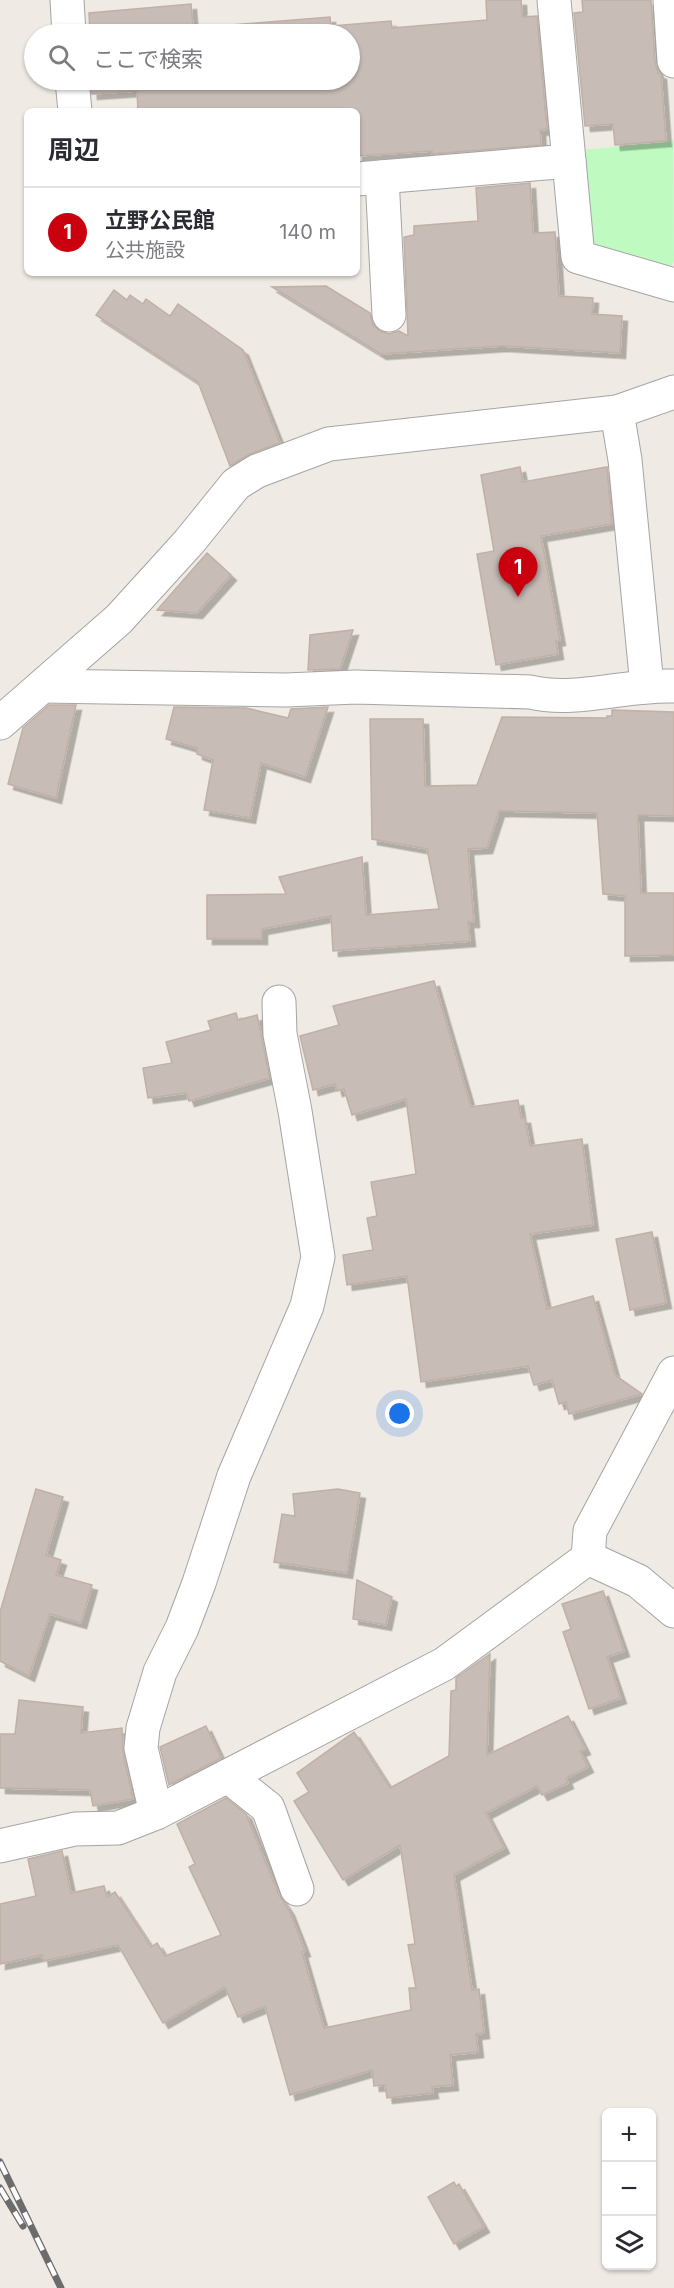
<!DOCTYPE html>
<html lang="ja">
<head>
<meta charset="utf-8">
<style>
  body { margin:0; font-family:Inter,"Noto Sans JP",sans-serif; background:#f2f2f3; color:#2b2b33 }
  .controls { position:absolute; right:18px; bottom:18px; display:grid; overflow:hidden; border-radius:9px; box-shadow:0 2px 4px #0004 }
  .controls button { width:54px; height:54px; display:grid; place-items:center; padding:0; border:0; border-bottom:2px solid #e1e1e2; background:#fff; color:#2b2b33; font:30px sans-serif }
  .you { position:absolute; left:400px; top:1414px; width:21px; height:21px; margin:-15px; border:4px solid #fff; border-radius:50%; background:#1a73e8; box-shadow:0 0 0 9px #1a73e833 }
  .badge { display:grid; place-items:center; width:39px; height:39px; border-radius:50%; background:#cb000e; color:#fff; font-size:20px; font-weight:700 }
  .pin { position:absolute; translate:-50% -50px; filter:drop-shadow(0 2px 3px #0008) }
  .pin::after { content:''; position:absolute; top:32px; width:21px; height:18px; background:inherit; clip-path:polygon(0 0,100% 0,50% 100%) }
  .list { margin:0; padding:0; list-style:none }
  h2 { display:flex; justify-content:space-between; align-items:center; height:78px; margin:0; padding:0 24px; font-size:26px }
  h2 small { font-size:20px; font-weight:400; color:#7c7c81 }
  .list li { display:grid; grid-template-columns:39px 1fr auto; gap:18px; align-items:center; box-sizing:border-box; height:90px; padding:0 24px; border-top:2px solid #e1e1e2 }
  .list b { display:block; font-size:22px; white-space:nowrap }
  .list p { margin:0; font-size:20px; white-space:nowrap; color:#7c7c81 }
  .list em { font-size:20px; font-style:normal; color:#7c7c81 }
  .icon { flex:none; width:33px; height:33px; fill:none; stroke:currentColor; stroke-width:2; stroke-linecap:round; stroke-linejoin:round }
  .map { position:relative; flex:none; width:674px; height:2288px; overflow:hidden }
  .search { position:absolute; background:#fff; box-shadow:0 2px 4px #0004; left:24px; top:24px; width:336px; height:66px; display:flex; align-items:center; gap:15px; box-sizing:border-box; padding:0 21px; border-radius:33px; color:#7c7c81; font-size:22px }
  .panel { position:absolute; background:#fff; box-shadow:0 2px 4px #0004; left:24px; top:108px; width:336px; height:168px; border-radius:9px }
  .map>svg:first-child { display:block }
  .park { fill:#bffac0 }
  .building { fill:#c7bcb6; stroke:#c1b0a5; stroke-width:1.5; filter:url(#shadow) }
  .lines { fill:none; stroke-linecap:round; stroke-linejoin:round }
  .minor-casing { stroke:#a5a5a5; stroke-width:35 }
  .minor { stroke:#fff; stroke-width:33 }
  .rail-casing { stroke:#6c6c6c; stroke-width:7 }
  .rail { stroke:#fff; stroke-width:4.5; stroke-dasharray:14; stroke-linecap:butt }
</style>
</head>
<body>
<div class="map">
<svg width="674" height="2288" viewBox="0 0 674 2288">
  <defs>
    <filter id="shadow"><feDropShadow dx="5.5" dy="5.5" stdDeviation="0" flood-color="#0004"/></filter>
  </defs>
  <rect width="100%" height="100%" fill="#efeae3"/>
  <!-- park -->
  <path class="park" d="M673,141L674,262L669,268L598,252L589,236L583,150Z"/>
  <!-- building -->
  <g class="building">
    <path d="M486,0H521L522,17L537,16L547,129L540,130L541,145L432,154V151L357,156V111H138L137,91L92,94L91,80H350V34H90L89,13L191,4L193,28L330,17L331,26L391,21L392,28L487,20Z"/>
    <path d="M582,0H651L655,62L658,73L661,74L666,141L615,145L613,124L585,126L574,13L583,12Z"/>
    <path d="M530,183L533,233L555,232L559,296L593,298L592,314L622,316L620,353L502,346L381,354L272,287L326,286L370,313L373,325L380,331L389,334L399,331L408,336L404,237L414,235V226L478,221L476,188Z"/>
    <path d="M114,290L127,300L130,295L143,304L146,299L170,316L178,304L243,350L280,443L250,454L230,466L198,382L96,315Z"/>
    <path d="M520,467L523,482L607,467L612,524L541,536L560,640L556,641L558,654L496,665L477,554L494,551L481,475Z"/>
    <path d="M207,553L231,575L197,613L157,610Z"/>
    <path d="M353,630L340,669L308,670L310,635Z"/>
    <path d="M49,705H76L56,798L8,784L23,728Z"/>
    <path d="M174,707L246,708L288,718L291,709L328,707L305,777L261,763L250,818L204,810L213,760L197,754V748L166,739Z"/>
    <path d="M612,710L674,712V816L638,815L641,893H674V955L625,956V896L603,894L597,813L499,811L487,848L468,849L474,922H468L470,941L333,951L331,916L262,929V939H207V895L286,894L279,877L362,857L366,915L439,909L427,849L372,839L370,719H423L425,786L477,785L502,717L607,718V716H612Z"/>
    <path d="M434,981L471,1107L518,1100L521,1118H525L530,1146L582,1139L593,1225L530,1234L547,1309L593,1296L615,1375L642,1394L569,1414L566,1402L559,1404L552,1380L534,1385L528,1366L421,1382L407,1276L347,1285L343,1255L373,1250L367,1218L377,1216L371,1182L416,1174L406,1099L352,1115L344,1089L337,1091L335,1084L313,1090L300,1036L339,1025L333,1006Z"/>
    <path d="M236,1013L238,1020L257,1015L270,1078L189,1101L186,1093L148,1098L143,1068L172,1063L166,1042L211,1030L208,1021Z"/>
    <path d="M652,1232L666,1303L630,1310L616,1239Z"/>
    <path d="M36,1489L63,1497L46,1555L61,1560L56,1575L92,1585L81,1623L50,1614L29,1676L0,1661V1612Z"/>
    <path d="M338,1489L360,1493L347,1573L274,1562L282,1514L295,1516L293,1494Z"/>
    <path d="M357,1580L392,1597L386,1625L353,1619Z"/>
    <path d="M603,1591L624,1651L607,1657L621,1698L589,1709L563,1632L571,1629L562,1604Z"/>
    <path d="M490,1654L487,1755L568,1716L585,1749L580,1751L588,1767L566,1778L568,1783L542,1795L537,1786L486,1813L504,1848L454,1875L472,1990L479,1989L484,2033L476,2034L478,2052L450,2055L453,2085L432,2087L433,2093L387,2098L385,2085L374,2086L372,2070L290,2095L265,2006L238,2017L225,1987L163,2023L118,1945L43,1961L42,1955L0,1964V1904L36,1896L28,1859L62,1851L71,1893L104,1886L107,1897L115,1892L151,1947L157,1943L165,1956L221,1935L189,1867L195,1864L177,1824L226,1798L246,1814L279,1895L289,1910L305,1951L302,1952L324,2028L411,2010L409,1988H416L408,1945L415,1944L400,1845L343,1880L294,1801L309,1792L297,1773L354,1732L390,1788L449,1756L451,1691L456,1690V1678Z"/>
    <path d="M19,1700L83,1707L81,1733L122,1728L123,1752L133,1799L93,1806L90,1790L0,1788V1734H15Z"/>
    <path d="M206,1726L221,1758L169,1785L160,1747Z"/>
    <path d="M454,2182L456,2186L459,2184L484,2227L454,2244L428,2197Z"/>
  </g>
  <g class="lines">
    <defs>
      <g id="minor">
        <path d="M67,0L69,34"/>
        <path d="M554,0L578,257L674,285"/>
        <path d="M670,0L674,61"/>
        <path d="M72,80L75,111"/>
        <path d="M382,177L389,315"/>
        <path d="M357,179L569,161"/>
        <path d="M617,412L625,460L647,686"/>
        <path d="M44,686L286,690L356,687L530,692C577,703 626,684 674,686"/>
        <path d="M0,723L119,619L189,542L236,484L257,471L329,444L617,412L674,392"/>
        <path d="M588,1558L638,1581L674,1611"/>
        <path d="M228,1776L268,1808L297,1889"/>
        <path d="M156,1813L141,1748L143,1728L160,1672L182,1628L199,1583L234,1476L307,1306L318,1257L295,1111L280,1034L279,1002"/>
        <path d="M0,1846L75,1829L118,1828L156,1813L444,1664L588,1558L590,1531L674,1373"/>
      </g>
    </defs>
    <!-- minor casing -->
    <use href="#minor" class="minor-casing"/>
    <!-- minor -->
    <use href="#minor" class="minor"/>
    <defs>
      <g id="rail">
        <path d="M0,2162L61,2288"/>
        <path d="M0,2188L23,2226"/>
      </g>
    </defs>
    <!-- rail casing -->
    <use href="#rail" class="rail-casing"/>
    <!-- rail -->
    <use href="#rail" class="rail"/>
  </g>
</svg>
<div class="controls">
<button>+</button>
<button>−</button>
<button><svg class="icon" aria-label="layers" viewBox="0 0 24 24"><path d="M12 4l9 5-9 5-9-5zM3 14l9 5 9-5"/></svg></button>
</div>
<div class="you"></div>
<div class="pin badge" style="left:518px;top:597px">1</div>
<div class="search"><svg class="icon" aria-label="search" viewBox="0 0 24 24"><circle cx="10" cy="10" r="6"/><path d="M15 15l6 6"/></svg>ここで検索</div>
<section class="panel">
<h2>周辺<small></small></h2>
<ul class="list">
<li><span class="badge">1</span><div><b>立野公民館</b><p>公共施設</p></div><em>140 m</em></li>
</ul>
</section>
</div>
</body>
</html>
